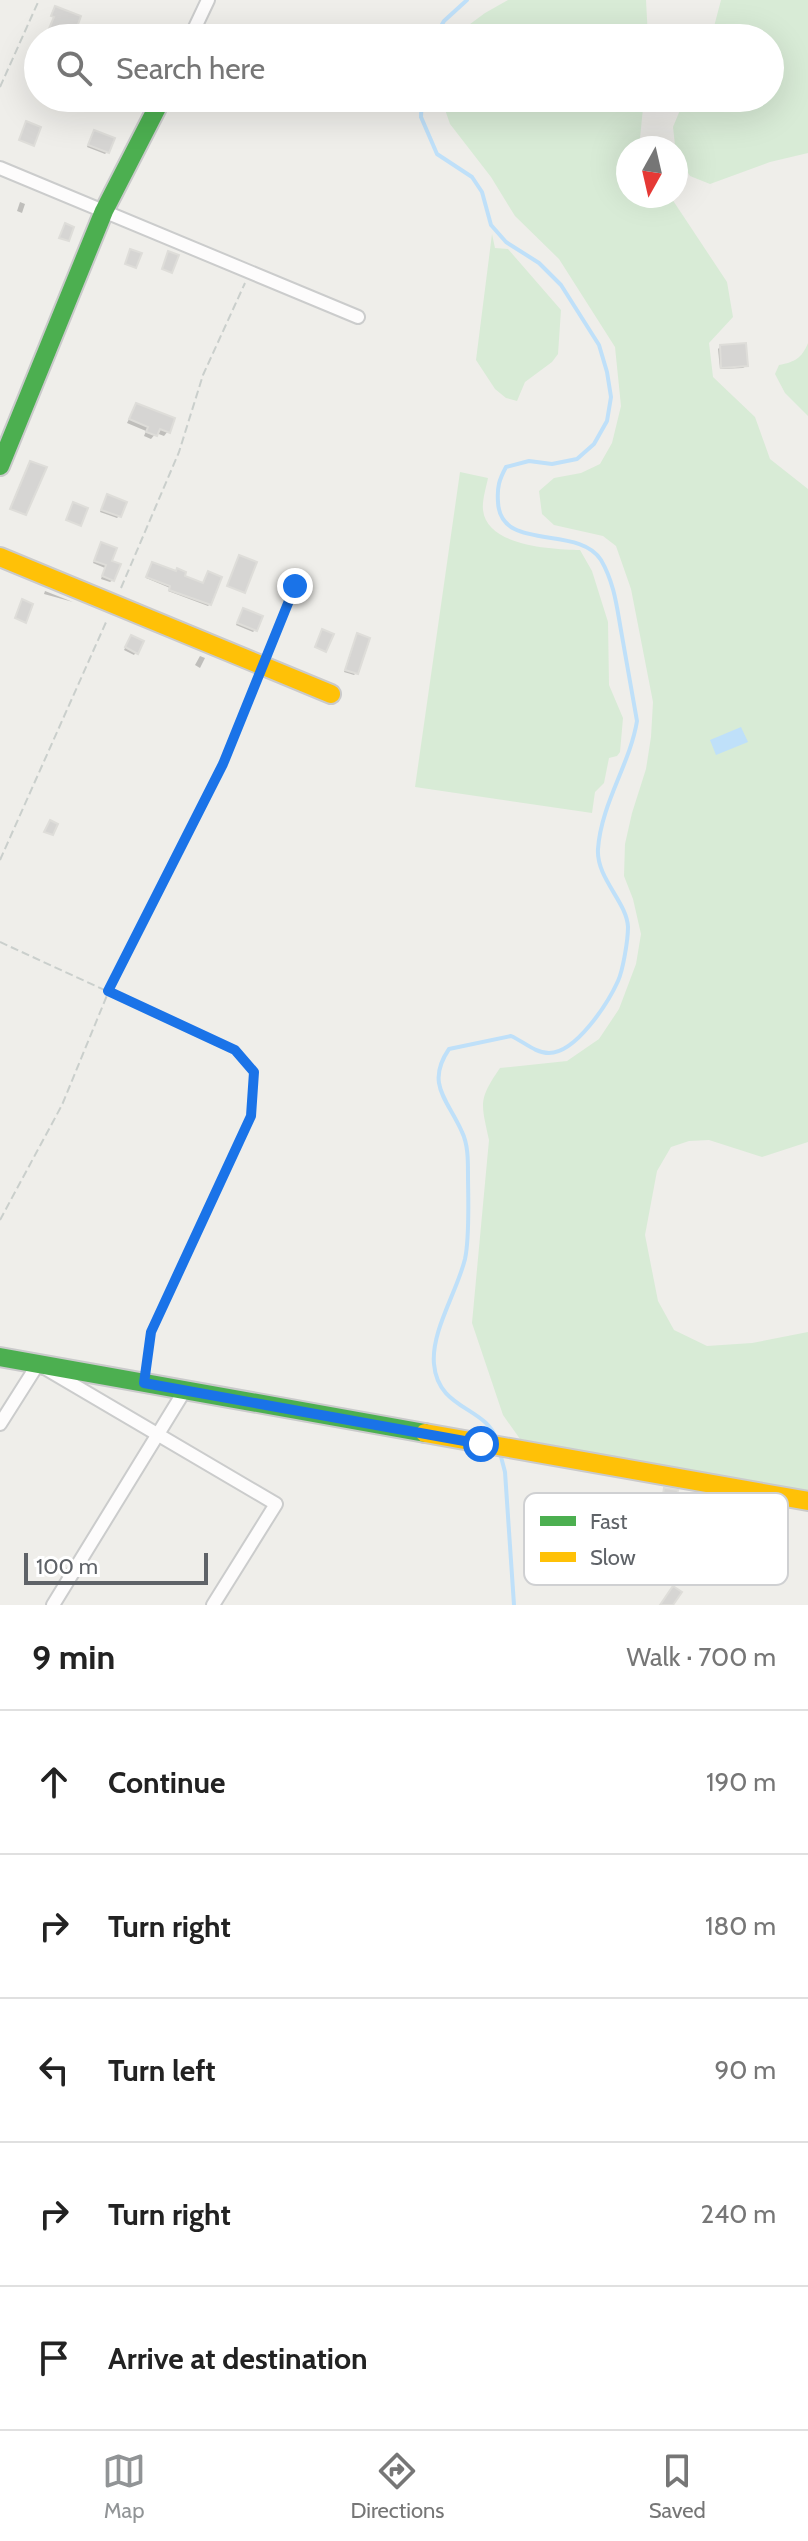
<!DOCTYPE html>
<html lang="en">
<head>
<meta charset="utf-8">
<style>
  body { margin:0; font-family:Cabin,sans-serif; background:#f6f6f6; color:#222 }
  .compass { position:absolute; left:616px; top:136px; width:72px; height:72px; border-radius:50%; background:#fff; box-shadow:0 8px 32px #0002; rotate:188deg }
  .scale { position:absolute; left:24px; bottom:20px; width:184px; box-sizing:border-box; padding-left:8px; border:4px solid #5f6368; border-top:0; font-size:22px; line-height:28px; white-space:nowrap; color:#5f6368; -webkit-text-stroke:6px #fff; paint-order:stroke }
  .stop { position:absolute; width:24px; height:24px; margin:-18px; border:6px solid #1a73e8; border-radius:50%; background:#fff }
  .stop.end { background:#1a73e8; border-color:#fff; box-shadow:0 2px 8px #0008 }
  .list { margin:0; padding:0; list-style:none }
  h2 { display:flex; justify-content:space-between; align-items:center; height:104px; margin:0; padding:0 32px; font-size:34px }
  h2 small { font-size:26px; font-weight:400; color:#767676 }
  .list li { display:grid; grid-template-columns:52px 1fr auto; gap:24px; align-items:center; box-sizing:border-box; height:144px; padding:0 32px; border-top:2px solid #e0e0e0 }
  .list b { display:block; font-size:30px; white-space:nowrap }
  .list em { font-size:26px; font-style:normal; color:#767676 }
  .icon { flex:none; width:44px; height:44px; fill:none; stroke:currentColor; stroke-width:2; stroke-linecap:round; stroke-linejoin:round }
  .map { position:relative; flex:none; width:808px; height:1605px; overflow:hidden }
  .search { position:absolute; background:#fff; box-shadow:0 8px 32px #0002; left:24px; right:24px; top:24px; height:88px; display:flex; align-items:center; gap:20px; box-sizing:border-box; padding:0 28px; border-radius:44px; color:#767676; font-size:30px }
  .sheet { height:824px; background:#fff }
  nav { display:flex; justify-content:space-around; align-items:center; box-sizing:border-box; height:112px; border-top:2px solid #e0e0e0; background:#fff; font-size:22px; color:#767676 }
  nav a { display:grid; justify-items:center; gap:4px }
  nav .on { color:#919496 }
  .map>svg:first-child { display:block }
  .green { fill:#d8ebd6 }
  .water { fill:#bfe0f9 }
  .shadow { fill:#0003 }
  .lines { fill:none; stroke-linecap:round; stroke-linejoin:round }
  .stream { stroke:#bfe0f9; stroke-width:4 }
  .building { fill:#d6d5d3; stroke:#deddd9; stroke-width:2 }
  .street-casing { stroke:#cbcccc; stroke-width:16 }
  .fast-casing { stroke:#cacacb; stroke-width:22 }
  .slow-casing { stroke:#cacacb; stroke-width:22 }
  .path { stroke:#cacfcc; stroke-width:2; stroke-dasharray:8 4; stroke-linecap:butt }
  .street { stroke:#fdfcfc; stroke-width:12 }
  .fast { stroke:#4caf50; stroke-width:18 }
  .slow { stroke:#ffc107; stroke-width:18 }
  .route { stroke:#1a73e8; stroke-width:10 }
  .key { fill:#fff; stroke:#cfd0d2; stroke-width:2 }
  .key-label { font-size:22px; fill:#5f6368 }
</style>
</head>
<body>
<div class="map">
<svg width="808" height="1605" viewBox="0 0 808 1605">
  <rect width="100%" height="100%" fill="#efeeea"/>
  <!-- green -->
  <g class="green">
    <path d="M508,0H646L648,38H455L458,33L485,13Z"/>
    <path d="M721,0H808V153L770,162L710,184L690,176L676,154L673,127L685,98H770V38H711Z"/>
    <path d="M441,98H644L639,148H628V196H670L727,282L733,317L709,343L713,377L755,417L770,459L808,489V1142L762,1157L709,1140L689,1141L671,1147L657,1171L645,1235L658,1301L674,1330L707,1346L752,1343L808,1332V1493L520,1439L503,1415L472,1323L489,1140C481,1103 478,1100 500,1068L567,1061L599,1039L619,1009L636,964L641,934L633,899L624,876L625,844L632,813L646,769L651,737L653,702L631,589L616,546L603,536L554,525L542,514L539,491L554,478L581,473L600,464L612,443L621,406L615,347L559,259L515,216L491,177L450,124Z"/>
    <path d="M492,234L495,248L508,249L561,310L558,354L552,362L525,382L517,401L506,398L495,389L476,360Z"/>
    <path d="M808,343V416L785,393L775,374L779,365C795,362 802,358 808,343Z"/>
    <path d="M460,472L488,478C486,488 482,500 483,510C487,547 554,549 580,550L592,571L608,622L609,685L623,718L620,752L617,756L609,758L604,783L595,792L592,813L415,787Z"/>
  </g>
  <!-- water -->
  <path class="water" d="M741,727L748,742L716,755L710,740Z"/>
  <!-- shadow -->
  <g class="shadow">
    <path d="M92,135L107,152L105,154L87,147Z"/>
    <path d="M20,202L25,204L22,213L17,211Z"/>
    <path d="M721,346L746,366L743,368L720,369L718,349Z"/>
    <path d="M136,405L168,431L164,436L156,433L151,439L144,436L146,431L127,423Z"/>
    <path d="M105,499L119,516L117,518L100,512Z"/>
    <path d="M100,546L110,562L113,580L110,582L101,579L105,568L93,563Z"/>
    <path d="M151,566L182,577L210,604L208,606L168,591L170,588L146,578Z"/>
    <path d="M45,591L73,602L44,594Z"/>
    <path d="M243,611L256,629L253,632L236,625Z"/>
    <path d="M357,636L356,673L354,675L344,672Z"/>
    <path d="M129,640L136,652L134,655L124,650Z"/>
    <path d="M200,656L205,658L200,668L195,665Z"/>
    <path d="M665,1490L674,1508L671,1511L660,1509Z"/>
  </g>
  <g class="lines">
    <!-- stream -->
    <g class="stream">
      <path d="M434,38L444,21L467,0"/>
      <path d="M422,98L421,117L437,154L472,177L482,192L491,225L506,242L539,263L561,285L599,345L607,372L611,397L607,421L594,444L577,459L552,464L529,461L506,467C499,480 497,487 498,502C500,553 579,524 601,560C615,584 617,609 622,636C627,664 632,692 637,721C630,764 601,804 598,849C596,878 627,902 628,927C628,940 623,970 618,981C608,1003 576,1053 549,1053C535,1053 523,1041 511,1036L449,1049C425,1084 448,1100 462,1132C468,1144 468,1160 468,1174C468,1198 470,1236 465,1259C457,1292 431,1331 434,1364C438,1411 487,1406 497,1441"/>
      <path d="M500,1453L505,1472L514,1605"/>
    </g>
  </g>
  <!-- building -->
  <g class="building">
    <path d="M55,6L81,16L73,38H45L54,17L51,16Z"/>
    <path d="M26,121L41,127L34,146L19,140Z"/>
    <path d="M94,130L115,138L109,153L88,145Z"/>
    <path d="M65,223L74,227L69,241L59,238Z"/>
    <path d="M130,249L142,253L136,268L125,264Z"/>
    <path d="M168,251L179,255L172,273L162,269Z"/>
    <path d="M746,343L748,366L721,368L720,345Z"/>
    <path d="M136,403L175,418L170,433L160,429L157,436L146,432L148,427L129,419Z"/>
    <path d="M30,461L47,467L26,515L10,509Z"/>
    <path d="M107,494L127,502L121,517L101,510Z"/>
    <path d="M73,502L88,508L81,526L66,520Z"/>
    <path d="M101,542L117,548L112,561L121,564L114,581L102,576L106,565L94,561Z"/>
    <path d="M239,555L257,562L245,593L227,586Z"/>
    <path d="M152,562L176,571L177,568L186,572L185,576L203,583L208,571L222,577L211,605L169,590L170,586L146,577Z"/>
    <path d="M22,599L33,604L26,623L15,618Z"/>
    <path d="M243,608L263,616L257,631L237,623Z"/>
    <path d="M322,629L334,634L326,652L315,647Z"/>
    <path d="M357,633L370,638L358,674L345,670Z"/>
    <path d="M131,635L144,641L138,654L125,647Z"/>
    <path d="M50,820L58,824L53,835L44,832Z"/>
    <path d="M664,1488L678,1490L675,1509L661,1507Z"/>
    <path d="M673,1586L682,1592L673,1605H660Z"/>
  </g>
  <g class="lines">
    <defs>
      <g id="street">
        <path d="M190,38L208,0"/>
        <path d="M0,168L358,317"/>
        <path d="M0,1424L38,1364L276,1504L213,1605"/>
        <path d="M53,1605L185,1390"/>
      </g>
      <g id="fast">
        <path d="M0,466L104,211L162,98"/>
        <path d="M0,1357L425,1433"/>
      </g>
      <g id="slow">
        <path d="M0,557L331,694"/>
        <path d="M425,1433L808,1501"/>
      </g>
    </defs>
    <!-- street casing -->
    <use href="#street" class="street-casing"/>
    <!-- fast casing -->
    <use href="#fast" class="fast-casing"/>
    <!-- slow casing -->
    <use href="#slow" class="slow-casing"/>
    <!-- path -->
    <g class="path">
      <path d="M0,87L39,0"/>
      <path d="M121,588L179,452L203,375L245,283"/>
      <path d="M268,652L295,586"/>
      <path d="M0,860L107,620"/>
      <path d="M0,942L235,1050L254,1072L251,1116L151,1332L146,1368"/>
      <path d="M0,1220L62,1105L117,971L223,764L257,680"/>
    </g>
    <!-- street -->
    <use href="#street" class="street"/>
    <!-- fast -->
    <use href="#fast" class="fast"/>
    <!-- slow -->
    <use href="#slow" class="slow"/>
  </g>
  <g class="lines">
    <!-- route -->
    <path class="route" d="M295,586L223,764L108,991L235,1050L254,1072L251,1116L151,1332L144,1383L481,1444"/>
  </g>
  <!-- legend -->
  <rect x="524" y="1493" width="264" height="92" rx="12" class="key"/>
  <rect x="540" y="1516" width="36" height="10" fill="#4caf50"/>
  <rect x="540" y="1552" width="36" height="10" fill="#ffc107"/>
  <g class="key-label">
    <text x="590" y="1529">Fast</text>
    <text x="590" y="1565">Slow</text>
  </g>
</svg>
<svg class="compass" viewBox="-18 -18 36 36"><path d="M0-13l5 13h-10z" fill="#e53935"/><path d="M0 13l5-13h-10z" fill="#767676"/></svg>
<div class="scale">100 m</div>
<div class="stop" style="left:481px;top:1444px"></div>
<div class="stop end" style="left:295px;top:586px"></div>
<div class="search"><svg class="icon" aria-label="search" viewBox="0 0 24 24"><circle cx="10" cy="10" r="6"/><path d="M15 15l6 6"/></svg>Search here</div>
</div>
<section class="sheet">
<h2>9 min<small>Walk · 700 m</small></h2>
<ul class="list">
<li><svg class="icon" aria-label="ahead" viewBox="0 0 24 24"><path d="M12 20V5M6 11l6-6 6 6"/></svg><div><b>Continue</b></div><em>190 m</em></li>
<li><svg class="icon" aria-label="right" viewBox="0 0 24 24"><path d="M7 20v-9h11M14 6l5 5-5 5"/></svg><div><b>Turn right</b></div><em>180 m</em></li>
<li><svg class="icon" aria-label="left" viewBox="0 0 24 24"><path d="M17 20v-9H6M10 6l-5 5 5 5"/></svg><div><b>Turn left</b></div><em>90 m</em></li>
<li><svg class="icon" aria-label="right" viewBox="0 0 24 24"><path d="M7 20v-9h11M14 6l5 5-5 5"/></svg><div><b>Turn right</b></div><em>240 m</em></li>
<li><svg class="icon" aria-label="arrive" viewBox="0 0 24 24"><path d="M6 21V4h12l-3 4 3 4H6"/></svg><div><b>Arrive at destination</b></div></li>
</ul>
</section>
<nav>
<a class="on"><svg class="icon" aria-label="map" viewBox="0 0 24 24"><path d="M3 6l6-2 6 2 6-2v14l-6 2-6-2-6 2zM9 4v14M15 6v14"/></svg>Map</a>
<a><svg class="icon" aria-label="directions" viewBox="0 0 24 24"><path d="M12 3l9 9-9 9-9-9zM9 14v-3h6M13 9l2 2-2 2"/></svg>Directions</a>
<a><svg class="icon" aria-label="saved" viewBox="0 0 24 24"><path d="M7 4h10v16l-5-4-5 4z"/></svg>Saved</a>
</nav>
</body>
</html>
